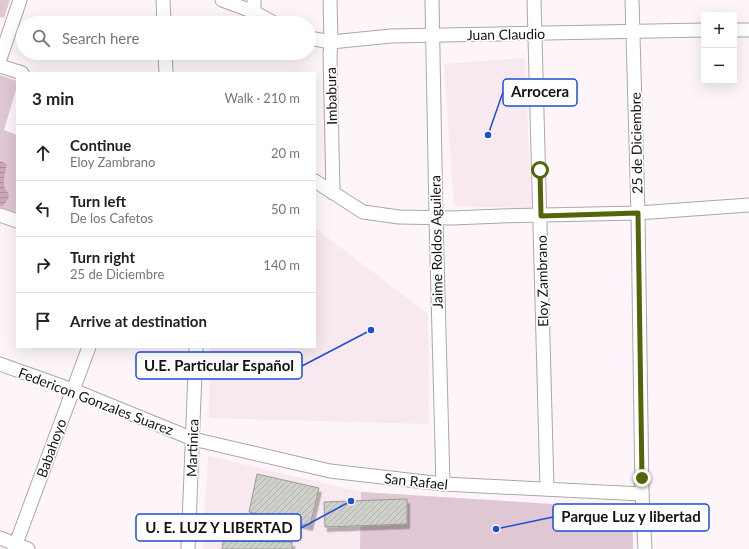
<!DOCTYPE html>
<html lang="en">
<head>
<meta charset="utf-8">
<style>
  body { margin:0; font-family:Lato,sans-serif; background:#f6f6f6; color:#222 }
  .controls { position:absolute; right:12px; top:12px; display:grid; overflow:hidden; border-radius:0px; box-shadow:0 4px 16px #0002 }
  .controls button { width:36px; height:36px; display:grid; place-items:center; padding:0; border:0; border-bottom:1px solid #e0e0e0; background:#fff; color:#222; font:20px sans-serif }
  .stop { position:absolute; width:12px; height:12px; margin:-9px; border:3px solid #53640b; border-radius:50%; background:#fff }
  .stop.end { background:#53640b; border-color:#fff; box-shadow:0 1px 4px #0008 }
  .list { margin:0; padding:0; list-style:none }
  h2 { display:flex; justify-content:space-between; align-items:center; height:52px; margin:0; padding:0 16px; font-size:17px }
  h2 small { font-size:13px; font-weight:400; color:#767676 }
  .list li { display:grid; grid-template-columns:26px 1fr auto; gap:12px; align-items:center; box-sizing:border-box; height:56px; padding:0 16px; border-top:1px solid #e0e0e0 }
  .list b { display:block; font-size:15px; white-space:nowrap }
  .list p { margin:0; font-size:13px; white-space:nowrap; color:#767676 }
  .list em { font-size:13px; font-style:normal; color:#767676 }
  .icon { flex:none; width:22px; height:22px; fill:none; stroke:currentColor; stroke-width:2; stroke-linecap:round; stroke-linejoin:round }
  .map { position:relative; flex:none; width:749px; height:549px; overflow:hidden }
  .search { position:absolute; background:#fff; box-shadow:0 4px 16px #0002; left:16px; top:16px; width:300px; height:44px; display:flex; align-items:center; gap:10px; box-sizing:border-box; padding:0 14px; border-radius:22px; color:#767676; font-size:15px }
  .panel { position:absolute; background:#fff; box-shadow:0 4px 16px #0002; left:16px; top:72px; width:300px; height:276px; border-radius:0px }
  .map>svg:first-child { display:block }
  .built { fill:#f8e8f0 }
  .green { fill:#e0c7d4 }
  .water { fill:url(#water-rules) }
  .building { fill:url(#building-hatch); stroke:#999c95; filter:url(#shadow) }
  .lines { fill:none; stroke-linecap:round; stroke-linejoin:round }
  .street-casing { stroke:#ada6aa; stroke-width:15 }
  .street { stroke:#fff; stroke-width:13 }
  .route { stroke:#53640b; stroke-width:5 }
  .labels { text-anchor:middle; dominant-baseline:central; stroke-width:3.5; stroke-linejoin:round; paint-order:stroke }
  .street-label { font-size:14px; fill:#151314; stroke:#fff }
  .leader { fill:none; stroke:#1d4ed8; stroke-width:1.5 }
  .callout-dot { fill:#1d4ed8; stroke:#fff; stroke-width:1.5 }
  .callout { fill:#fff; stroke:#1d4ed8; stroke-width:1.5 }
  .callout-label { font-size:15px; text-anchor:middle; font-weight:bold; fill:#151314 }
</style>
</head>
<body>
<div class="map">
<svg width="749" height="549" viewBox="0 0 749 549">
  <defs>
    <pattern id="water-rules" width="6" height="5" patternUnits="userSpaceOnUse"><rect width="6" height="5" fill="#cda6bb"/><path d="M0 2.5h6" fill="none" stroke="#af8ea0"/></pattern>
    <pattern id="building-hatch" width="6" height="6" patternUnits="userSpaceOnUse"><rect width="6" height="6" fill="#ced0c9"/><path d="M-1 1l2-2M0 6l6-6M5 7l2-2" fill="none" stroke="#b0b2ac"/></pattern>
    <filter id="shadow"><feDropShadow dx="2.5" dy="4.5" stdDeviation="0" flood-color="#0004"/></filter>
  </defs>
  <rect width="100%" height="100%" fill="#fdf5f9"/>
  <!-- built -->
  <g class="built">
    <path d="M525,58L531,208L454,206L444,64Z"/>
    <path d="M315,228L428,314L429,424L209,418L210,347H315Z"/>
    <path d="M208,456L361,492L632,509L633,549H203Z"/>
  </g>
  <!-- green -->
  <g class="green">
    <path d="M0,0H10L4,18L0,17Z"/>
    <path d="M0,75L17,81V86L4,130L17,135V217L0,210Z"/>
    <path d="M361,492L632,509L633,549H360Z"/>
  </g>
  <!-- water -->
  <path class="water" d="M0,161L7,164C5,176 0,185 9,194L8,199L3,206H0Z"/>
  <!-- building -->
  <g class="building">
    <path d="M257,474L319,488L310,526L249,512Z"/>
    <path d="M407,499V524L325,527L324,502Z"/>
    <path d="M223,541L292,542V549H222Z"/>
  </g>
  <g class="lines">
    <defs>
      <g id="street">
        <path d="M163,0L164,23"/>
        <path d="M222,0L254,12L274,23"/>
        <path d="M254,0V12"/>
        <path d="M330,0L331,42L330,55L333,193"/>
        <path d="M432,0L436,218L443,484"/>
        <path d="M534,0L547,489"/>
        <path d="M632,0L638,213L642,494L645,549"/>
        <path d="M734,30H749"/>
        <path d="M309,38L331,42L391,36L704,30"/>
        <path d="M165,53L166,73"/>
        <path d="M0,59L20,0"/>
        <path d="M0,66L22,73"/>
        <path d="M315,181L363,212L399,217L452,218L501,216L638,213L749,205"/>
        <path d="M0,215L17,221"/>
        <path d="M0,364L73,390L193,439L330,471L443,484L642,494"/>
        <path d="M0,538L28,549"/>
        <path d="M14,549L89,347"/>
        <path d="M188,549L196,347"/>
      </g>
    </defs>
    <!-- street casing -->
    <use href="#street" class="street-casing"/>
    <!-- street -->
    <use href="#street" class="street"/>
  </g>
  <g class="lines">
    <!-- route -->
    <path class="route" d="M540,170L541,216L638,213L642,478"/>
  </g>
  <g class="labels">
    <!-- street labels -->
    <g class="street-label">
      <text transform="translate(506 34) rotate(-1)">Juan Claudio</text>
      <text transform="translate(331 96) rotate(-91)">Imbabura</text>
      <text transform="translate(636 143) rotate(-91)">25 de Diciembre</text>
      <text transform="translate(436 242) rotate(-91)">Jaime Roldos Aguilera</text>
      <text transform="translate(542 281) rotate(-91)">Eloy Zambrano</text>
      <text transform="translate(96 401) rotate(21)">Federicon Gonzales Suarez</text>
      <text transform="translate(51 448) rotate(-70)">Babahoyo</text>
      <text transform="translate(192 448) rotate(-88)">Martinica</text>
      <text transform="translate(416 481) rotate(6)">San Rafael</text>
    </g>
  </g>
  <!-- callouts -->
  <path class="leader" d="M488 135L503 92M371 330L302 366M496 529L553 517M351 501L301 528"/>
  <g class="callout-dot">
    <circle cx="488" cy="135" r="4"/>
    <circle cx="371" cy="330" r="4"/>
    <circle cx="496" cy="529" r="4"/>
    <circle cx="351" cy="501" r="4"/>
  </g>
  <g class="callout">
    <rect x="503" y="79" width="74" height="27" rx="4"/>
    <rect x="136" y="352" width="166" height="27" rx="4"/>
    <rect x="553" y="504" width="156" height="27" rx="4"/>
    <rect x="136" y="514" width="165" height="27" rx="4"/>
  </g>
  <g class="callout-label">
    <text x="540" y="97">Arrocera</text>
    <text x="219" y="371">U.E. Particular Español</text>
    <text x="631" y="522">Parque Luz y libertad</text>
    <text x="219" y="533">U. E. LUZ Y LIBERTAD</text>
  </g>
</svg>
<div class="controls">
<button>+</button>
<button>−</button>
</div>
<div class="stop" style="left:540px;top:170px"></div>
<div class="stop end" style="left:642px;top:478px"></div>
<div class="search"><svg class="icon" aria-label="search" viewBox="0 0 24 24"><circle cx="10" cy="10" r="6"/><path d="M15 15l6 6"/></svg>Search here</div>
<section class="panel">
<h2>3 min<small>Walk · 210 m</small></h2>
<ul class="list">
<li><svg class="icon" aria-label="ahead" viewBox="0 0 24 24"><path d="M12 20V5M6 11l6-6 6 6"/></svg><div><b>Continue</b><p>Eloy Zambrano</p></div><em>20 m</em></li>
<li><svg class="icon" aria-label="left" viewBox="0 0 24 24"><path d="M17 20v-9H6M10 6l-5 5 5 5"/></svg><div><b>Turn left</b><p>De los Cafetos</p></div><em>50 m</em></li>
<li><svg class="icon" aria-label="right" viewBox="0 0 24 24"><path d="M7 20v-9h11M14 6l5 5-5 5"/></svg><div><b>Turn right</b><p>25 de Diciembre</p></div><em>140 m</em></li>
<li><svg class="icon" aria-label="arrive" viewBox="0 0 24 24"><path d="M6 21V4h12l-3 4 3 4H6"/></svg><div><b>Arrive at destination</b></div></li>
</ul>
</section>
</div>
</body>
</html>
